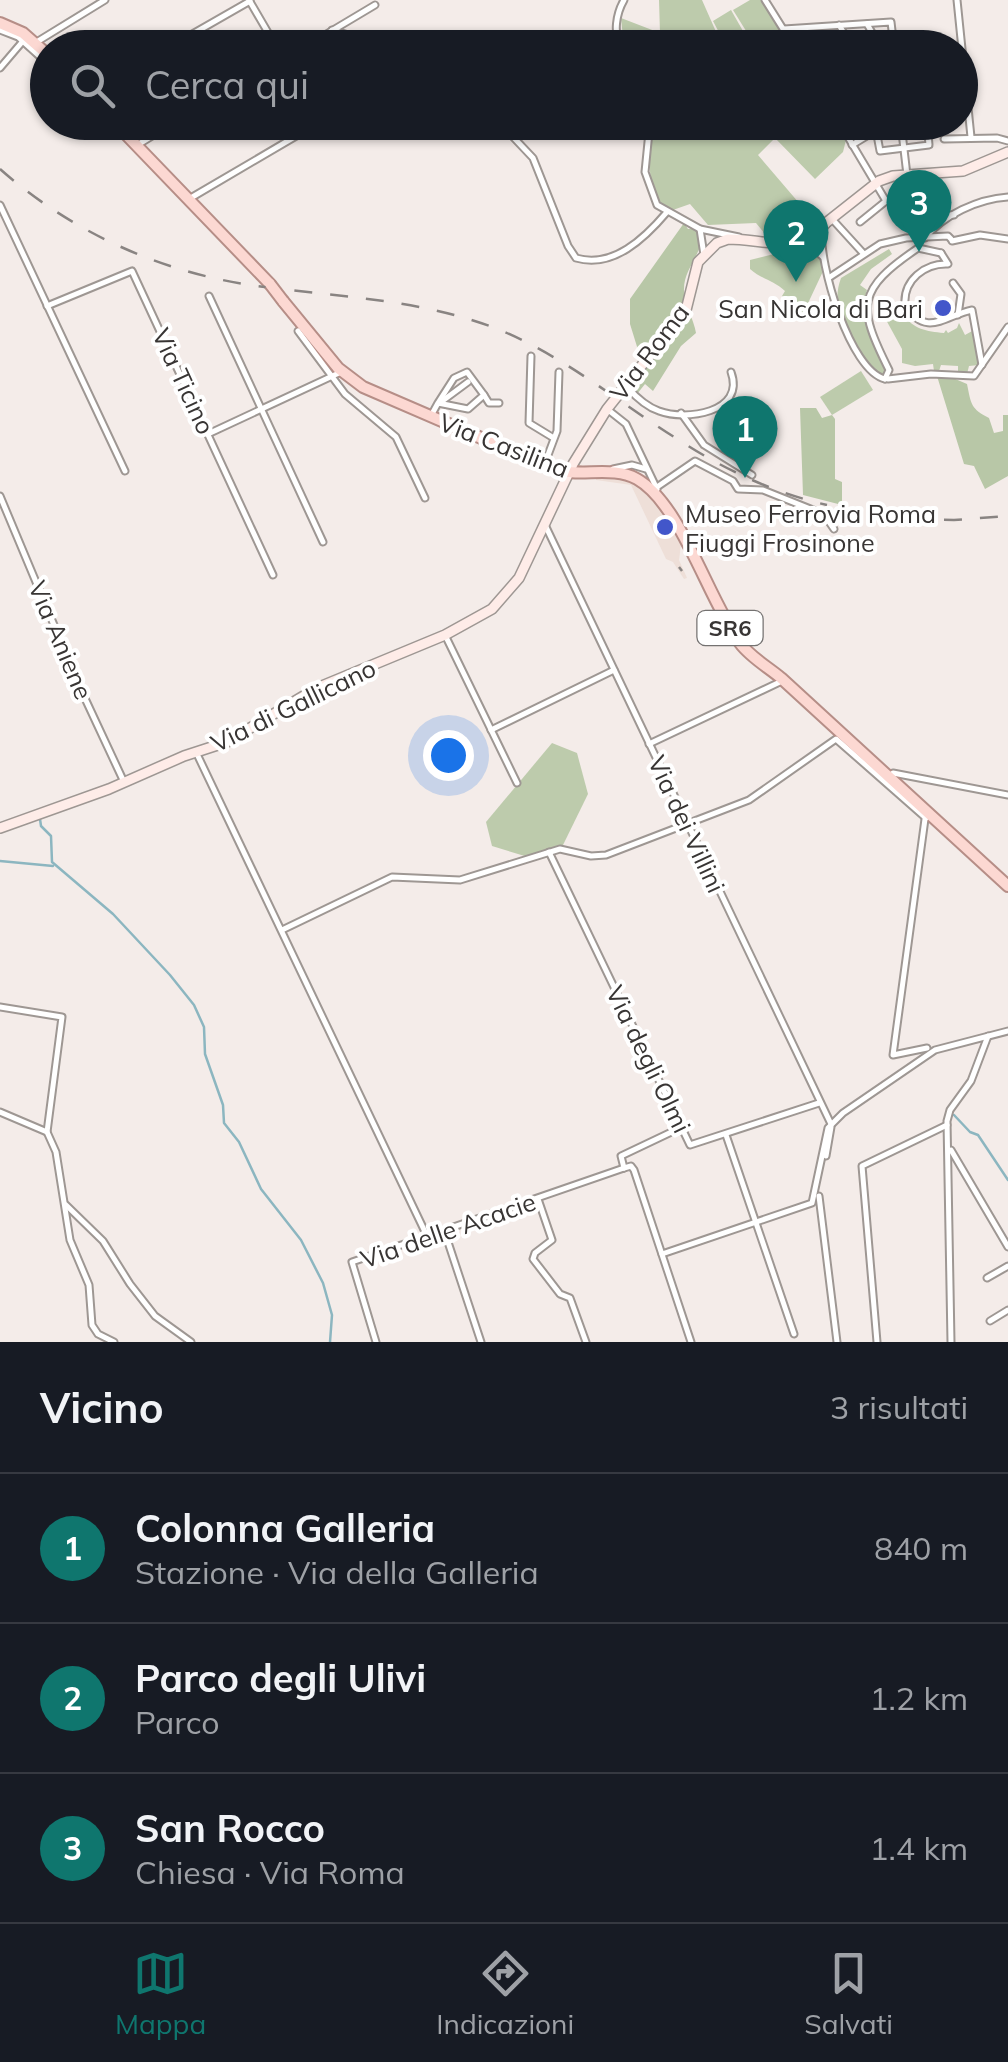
<!DOCTYPE html>
<html lang="it">
<head>
<meta charset="utf-8">
<style>
  body { margin:0; font-family:Mulish,sans-serif; background:#20242c; color:#f1f3f6 }
  .you { position:absolute; left:448px; top:755px; width:35px; height:35px; margin:-25px; border:8px solid #fff; border-radius:50%; background:#1a73e8; box-shadow:0 0 0 15px #1a73e833 }
  .badge { display:grid; place-items:center; width:65px; height:65px; border-radius:50%; background:#0f766e; color:#fff; font-size:32px; font-weight:700 }
  .pin { position:absolute; translate:-50% -82px; filter:drop-shadow(0 2px 5px #0008) }
  .pin::after { content:''; position:absolute; top:52px; width:35px; height:30px; background:inherit; clip-path:polygon(0 0,100% 0,50% 100%) }
  .list { margin:0; padding:0; list-style:none }
  h2 { display:flex; justify-content:space-between; align-items:center; height:130px; margin:0; padding:0 40px; font-size:42px }
  h2 small { font-size:32px; font-weight:400; color:#9ea1a6 }
  .list li { display:grid; grid-template-columns:65px 1fr auto; gap:30px; align-items:center; box-sizing:border-box; height:150px; padding:0 40px; border-top:2px solid #363941 }
  .list b { display:block; font-size:38px; white-space:nowrap }
  .list p { margin:0; font-size:32px; white-space:nowrap; color:#9ea1a6 }
  .list em { font-size:32px; font-style:normal; color:#9ea1a6 }
  .icon { flex:none; width:55px; height:55px; fill:none; stroke:currentColor; stroke-width:2; stroke-linecap:round; stroke-linejoin:round }
  .map { position:relative; flex:none; width:1008px; height:1342px; overflow:hidden }
  .search { position:absolute; background:#171b24; box-shadow:0 2px 8px #0004; left:30px; right:30px; top:30px; height:110px; display:flex; align-items:center; gap:25px; box-sizing:border-box; padding:0 35px; border-radius:55px; color:#9ea1a6; font-size:38px }
  .sheet { height:580px; background:#171b24 }
  nav { display:flex; justify-content:space-around; align-items:center; box-sizing:border-box; height:140px; border-top:2px solid #363941; background:#171b24; font-size:28px; color:#9ea1a6 }
  nav a { display:grid; justify-items:center; gap:5px }
  nav .on { color:#0f766e }
  .map>svg:first-child { display:block }
  .built { fill:#eedfd8 }
  .education { fill:#f7dde1 }
  .green { fill:#bdcbac }
  .forest { fill:#b8c7a7 }
  .lines { fill:none; stroke-linecap:round; stroke-linejoin:round }
  .stream { stroke:#8cb6c0; stroke-width:2.5 }
  .street-casing { stroke:#9e9793; stroke-width:9 }
  .secondary-casing { stroke:#9e9793; stroke-width:12 }
  .primary-casing { stroke:#b68e87; stroke-width:14 }
  .street { stroke:#fff; stroke-width:5 }
  .secondary { stroke:#feece8; stroke-width:9 }
  .primary { stroke:#fcd8d2; stroke-width:10 }
  .rail { stroke:#898482; stroke-width:2.5; stroke-dasharray:18 18; stroke-linecap:butt }
  .primary-bridge-casing { stroke:#b68e87; stroke-width:14; stroke-linecap:butt }
  .primary-bridge { stroke:#fcd8d2; stroke-width:10 }
  .poi-dot { fill:#4256ca; stroke:#fff; stroke-width:4 }
  .labels { text-anchor:middle; dominant-baseline:central; stroke-width:8; stroke-linejoin:round; paint-order:stroke }
  .shield { fill:#fff; stroke:#747271; stroke-width:2.5 }
  .shield-label { font-size:22px; font-weight:bold; fill:#383534 }
  .poi-label { font-size:25px; fill:#383534; stroke:#fff; text-anchor:end }
  .street-label { font-size:25px; fill:#383534; stroke:#fff }
</style>
</head>
<body>
<div class="map">
<svg width="1008" height="1342" viewBox="0 0 1008 1342">
  <rect width="100%" height="100%" fill="#f4ece9"/>
  <!-- built -->
  <path class="built" d="M596,477L625,478L648,493L663,510L681,545L679,560L687,578L684,579L673,562L666,559L631,485L596,480Z"/>
  <!-- education -->
  <path class="education" d="M934,187L936,192L948,191L950,212L927,213L921,208L904,205L903,191Z"/>
  <!-- green -->
  <g class="green">
    <path d="M659,0H702L721,43L726,46L713,21L731,10L747,38L730,47H624L621,18L660,33Z"/>
    <path d="M750,0H763L786,38L770,47H756L733,10Z"/>
    <path d="M654,123H839L847,136L843,152L815,179L775,138L758,155L817,224L790,239H769L756,223L708,225L690,204L670,211C641,194 651,151 654,123Z"/>
    <path d="M798,248L820,254L825,267L802,316L793,297L785,300L782,296L785,291C773,280 761,279 750,269V260Z"/>
    <path d="M889,249L892,254L871,269L860,285L867,290C857,320 873,345 887,370L885,377L878,376C857,348 827,315 841,278Z"/>
    <path d="M903,314C914,330 926,331 944,333L946,330L948,333L957,328L959,323L965,335L974,330L979,365L969,366L967,374H958V366L941,365L939,371H934L933,364L915,366L902,363V349L885,318Z"/>
    <path d="M861,371L873,390L832,415L820,397Z"/>
    <path d="M552,743L577,753L588,794L563,845L528,857L492,846L486,822Z"/>
  </g>
  <!-- forest -->
  <g class="forest">
    <path d="M684,223L688,229L696,228L702,235C702,255 683,269 684,291C685,305 694,320 696,333L681,346L653,391L645,384L637,394L628,386L643,366L630,324V299Z"/>
    <path d="M937,376L953,378L967,384C971,404 971,409 989,418L994,433L1003,431V415H1008V476L985,489L974,466L964,464Z"/>
    <path d="M800,408H816L822,418L832,415L835,419V479L842,482V505L803,495Z"/>
  </g>
  <g class="lines">
    <!-- stream -->
    <g class="stream">
      <path d="M40,819L41,826L51,836L52,862L113,914L170,975L194,1005L204,1027L205,1054L223,1105L224,1123L239,1142L261,1189L301,1240L323,1283L332,1315L330,1342"/>
      <path d="M0,861L53,866"/>
      <path d="M954,1115L970,1132L978,1135L1008,1180"/>
    </g>
    <defs>
      <g id="street">
        <path d="M249,0L277,48"/>
        <path d="M765,0L795,48"/>
        <path d="M957,0L971,137"/>
        <path d="M867,24L881,48"/>
        <path d="M839,25L853,48"/>
        <path d="M784,29L891,22L893,39H923L926,48"/>
        <path d="M0,30L18,37L48,64"/>
        <path d="M332,30L391,48"/>
        <path d="M35,43L105,0"/>
        <path d="M168,48L250,1"/>
        <path d="M303,48L375,5"/>
        <path d="M621,48C613,33 616,14 624,0"/>
        <path d="M0,68L23,41"/>
        <path d="M499,122L533,158L568,246L576,258C613,269 645,238 667,212"/>
        <path d="M650,122L645,172L657,205L700,229L739,237"/>
        <path d="M839,122L886,201L926,215H954"/>
        <path d="M870,122L877,135L880,151L929,145L927,122"/>
        <path d="M901,124L907,175"/>
        <path d="M944,139L997,138L1008,141"/>
        <path d="M139,144L175,122"/>
        <path d="M852,145L875,131"/>
        <path d="M189,199L320,122"/>
        <path d="M0,205L125,471"/>
        <path d="M832,219L863,253"/>
        <path d="M860,222L886,201"/>
        <path d="M700,229L704,255"/>
        <path d="M822,230C818,262 850,371 885,379"/>
        <path d="M925,238C943,215 978,199 1008,197"/>
        <path d="M952,241L980,235L1008,239"/>
        <path d="M793,245L813,248L823,257"/>
        <path d="M941,253L948,264C925,263 903,280 905,305C926,339 946,315 972,310L982,365"/>
        <path d="M830,277L880,244L906,238L948,236L951,239"/>
        <path d="M953,283L961,294L958,315"/>
        <path d="M209,296L323,542"/>
        <path d="M47,306L132,271L273,575"/>
        <path d="M298,331L345,394L396,437L425,498"/>
        <path d="M531,356L529,423L552,437"/>
        <path d="M885,379L889,370C857,306 856,290 918,248L941,253"/>
        <path d="M888,379L931,374L974,376L1008,327"/>
        <path d="M627,387C635,396 647,407 659,411C685,421 746,413 731,372"/>
        <path d="M484,395L489,403H499"/>
        <path d="M441,402L468,382"/>
        <path d="M607,409L626,424L657,489"/>
        <path d="M681,413L704,445L752,475"/>
        <path d="M432,414L438,403L468,409L484,395L467,372L454,378L438,403"/>
        <path d="M208,434L341,372"/>
        <path d="M545,463L557,431L559,372"/>
        <path d="M613,469L632,465L646,469"/>
        <path d="M657,487L695,461L733,481L738,489L763,490L813,510L825,516L834,529"/>
        <path d="M0,496L82,692L124,782"/>
        <path d="M546,527L831,1124"/>
        <path d="M445,635L517,783"/>
        <path d="M491,730L614,670"/>
        <path d="M649,744L782,681"/>
        <path d="M196,752L427,1236"/>
        <path d="M889,776L893,773L1008,795"/>
        <path d="M925,819L893,1055L927,1048"/>
        <path d="M549,852L690,1145L819,1103"/>
        <path d="M282,930L392,877L460,880L560,849L591,856L606,855L749,800L836,739L926,818"/>
        <path d="M0,1007L62,1017L47,1132L56,1152L70,1240L89,1285L92,1325L98,1334L114,1342"/>
        <path d="M0,1112L47,1132"/>
        <path d="M726,1135L794,1334"/>
        <path d="M951,1150L1008,1247"/>
        <path d="M826,1156L831,1127"/>
        <path d="M624,1168L631,1166L634,1170L691,1342"/>
        <path d="M624,1168L621,1156L682,1127"/>
        <path d="M819,1196L837,1342"/>
        <path d="M538,1199L552,1240L535,1253L533,1259L560,1294L570,1298L586,1342"/>
        <path d="M66,1205L103,1241L130,1284L155,1316L191,1342"/>
        <path d="M444,1230L481,1342"/>
        <path d="M662,1254L812,1203L828,1128L843,1113L935,1050L1008,1031"/>
        <path d="M987,1278L1008,1266"/>
        <path d="M990,1321L1008,1310"/>
        <path d="M376,1342L352,1262L624,1168"/>
        <path d="M877,1342L862,1166L947,1125"/>
        <path d="M951,1342L947,1121L950,1110L971,1081L988,1036"/>
      </g>
      <g id="secondary">
        <path d="M822,226L879,181L893,176L963,171L1008,152"/>
        <path d="M0,828L109,789L184,756L227,742L317,688L445,635L492,609L519,578L573,464L607,409L686,310L698,262L717,243L728,239C764,239 800,256 825,224"/>
      </g>
      <g id="primary">
        <path d="M0,23L23,33L48,55"/>
        <path d="M114,122L270,284"/>
        <path d="M283,301L338,368L363,387L553,469C580,478 612,465 637,479C681,504 708,599 740,643C750,657 768,667 781,678L1008,886"/>
      </g>
    </defs>
    <!-- street casing -->
    <use href="#street" class="street-casing"/>
    <!-- secondary casing -->
    <use href="#secondary" class="secondary-casing"/>
    <!-- primary casing -->
    <use href="#primary" class="primary-casing"/>
    <!-- street -->
    <use href="#street" class="street"/>
    <!-- secondary -->
    <use href="#secondary" class="secondary"/>
    <!-- primary -->
    <use href="#primary" class="primary"/>
    <!-- rail -->
    <g class="rail">
      <path d="M0,169C70,231 158,271 250,285C333,297 416,298 495,328C565,356 619,403 682,442C727,471 775,493 827,505"/>
      <path d="M908,519L954,520L1008,516"/>
      <path d="M679,567L682,571"/>
    </g>
    <defs>
      <path id="primary-bridge" d="M270,284L283,301"/>
    </defs>
    <!-- primary-bridge casing -->
    <use href="#primary-bridge" class="primary-bridge-casing"/>
    <!-- primary-bridge -->
    <use href="#primary-bridge" class="primary-bridge"/>
  </g>
  <!-- markers -->
  <g class="poi-dot">
    <circle cx="943" cy="308" r="10"/>
    <circle cx="665" cy="527" r="10"/>
  </g>
  <g class="labels">
    <!-- shield labels -->
    <rect class="shield" x="697.5" y="611" width="65" height="34" rx="8"/>
    <g class="shield-label">
      <text x="730" y="628">SR6</text>
    </g>
    <!-- poi labels -->
    <g class="poi-label">
      <text x="923" y="308">San Nicola di Bari</text>
      <text x="685" y="513" text-anchor="start">Museo Ferrovia Roma<tspan x="685" dy="29">Fiuggi Frosinone</tspan></text>
    </g>
    <!-- street labels -->
    <g class="street-label">
      <text transform="translate(649 352) rotate(-53)">Via Roma</text>
      <text transform="translate(184 381) rotate(65)">Via Ticino</text>
      <text transform="translate(504 445) rotate(21)">Via Casilina</text>
      <text transform="translate(61 640) rotate(67)">Via Aniene</text>
      <text transform="translate(293 705) rotate(-26)">Via di Gallicano</text>
      <text transform="translate(687 824) rotate(65)">Via dei Villini</text>
      <text transform="translate(649 1059) rotate(64)">Via degli Olmi</text>
      <text transform="translate(448 1230) rotate(-19)">Via delle Acacie</text>
    </g>
  </g>
</svg>
<div class="you"></div>
<div class="pin badge" style="left:745px;top:478px">1</div>
<div class="pin badge" style="left:796px;top:282px">2</div>
<div class="pin badge" style="left:919px;top:252px">3</div>
<div class="search"><svg class="icon" aria-label="search" viewBox="0 0 24 24"><circle cx="10" cy="10" r="6"/><path d="M15 15l6 6"/></svg>Cerca qui</div>
</div>
<section class="sheet">
<h2>Vicino<small>3 risultati</small></h2>
<ul class="list">
<li><span class="badge">1</span><div><b>Colonna Galleria</b><p>Stazione · Via della Galleria</p></div><em>840 m</em></li>
<li><span class="badge">2</span><div><b>Parco degli Ulivi</b><p>Parco</p></div><em>1.2 km</em></li>
<li><span class="badge">3</span><div><b>San Rocco</b><p>Chiesa · Via Roma</p></div><em>1.4 km</em></li>
</ul>
</section>
<nav>
<a class="on"><svg class="icon" aria-label="map" viewBox="0 0 24 24"><path d="M3 6l6-2 6 2 6-2v14l-6 2-6-2-6 2zM9 4v14M15 6v14"/></svg>Mappa</a>
<a><svg class="icon" aria-label="directions" viewBox="0 0 24 24"><path d="M12 3l9 9-9 9-9-9zM9 14v-3h6M13 9l2 2-2 2"/></svg>Indicazioni</a>
<a><svg class="icon" aria-label="saved" viewBox="0 0 24 24"><path d="M7 4h10v16l-5-4-5 4z"/></svg>Salvati</a>
</nav>
</body>
</html>
